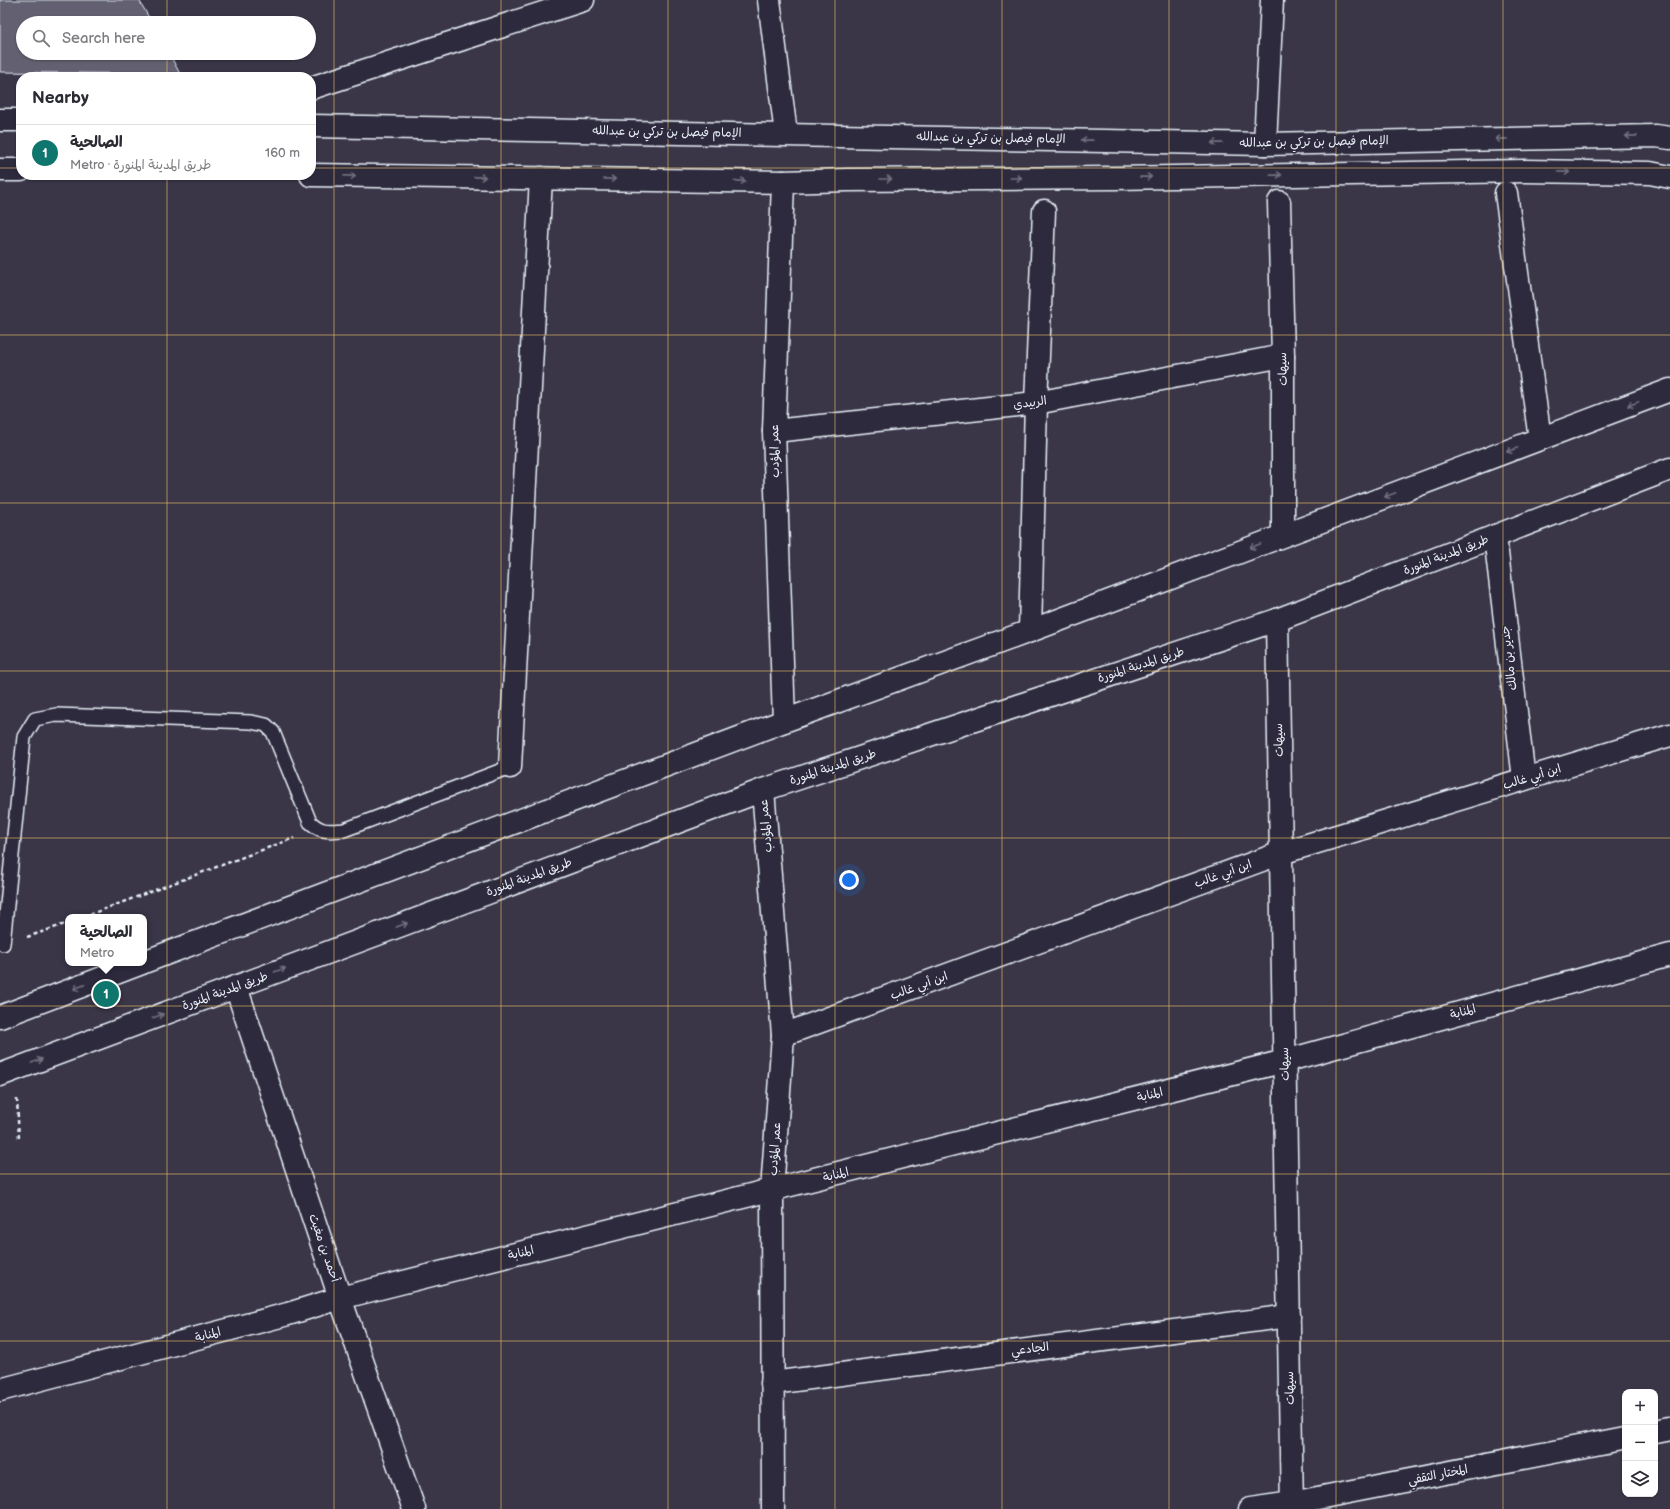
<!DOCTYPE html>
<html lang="en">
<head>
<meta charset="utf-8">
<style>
  body { margin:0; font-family:"Balsamiq Sans","Playpen Sans Arabic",sans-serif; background:#f2f2f3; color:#2b2b33 }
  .controls { position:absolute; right:12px; bottom:12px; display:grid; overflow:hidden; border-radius:8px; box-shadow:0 1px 3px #0004 }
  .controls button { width:36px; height:36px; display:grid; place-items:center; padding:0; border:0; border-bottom:1px solid #e1e1e2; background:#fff; color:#2b2b33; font:20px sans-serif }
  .you { position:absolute; left:849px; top:880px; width:14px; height:14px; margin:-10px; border:3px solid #fff; border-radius:50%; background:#1a73e8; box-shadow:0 0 0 6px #1a73e833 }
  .badge { display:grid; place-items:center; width:26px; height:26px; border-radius:50%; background:#0f766e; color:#fff; font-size:13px; font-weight:700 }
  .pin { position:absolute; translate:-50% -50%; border:2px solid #fff; box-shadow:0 1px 4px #0006 }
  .popup { position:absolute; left:65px; top:914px; width:82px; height:52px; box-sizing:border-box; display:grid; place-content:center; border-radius:8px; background:#fff; filter:drop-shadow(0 1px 3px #0005); font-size:13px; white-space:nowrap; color:#7c7c81 }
  .popup b { font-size:15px; color:#2b2b33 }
  .popup::after { content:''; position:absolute; left:50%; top:100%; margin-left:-8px; border:8px solid transparent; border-top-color:#fff }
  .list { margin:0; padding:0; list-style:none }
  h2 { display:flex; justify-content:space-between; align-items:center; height:52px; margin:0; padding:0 16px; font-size:17px }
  h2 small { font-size:13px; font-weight:400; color:#7c7c81 }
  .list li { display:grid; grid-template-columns:26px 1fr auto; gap:12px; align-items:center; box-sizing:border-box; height:56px; padding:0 16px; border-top:1px solid #e1e1e2 }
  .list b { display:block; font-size:15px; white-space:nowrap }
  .list p { margin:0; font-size:13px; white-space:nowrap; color:#7c7c81 }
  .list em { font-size:13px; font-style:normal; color:#7c7c81 }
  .icon { flex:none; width:22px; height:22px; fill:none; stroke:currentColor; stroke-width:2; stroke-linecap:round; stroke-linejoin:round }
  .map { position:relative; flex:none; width:1670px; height:1509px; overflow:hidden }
  .search { position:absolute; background:#fff; box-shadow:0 1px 3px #0004; left:16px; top:16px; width:300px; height:44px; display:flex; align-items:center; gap:10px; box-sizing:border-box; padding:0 14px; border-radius:22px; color:#7c7c81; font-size:15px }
  .panel { position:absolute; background:#fff; box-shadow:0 1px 3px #0004; left:16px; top:72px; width:300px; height:108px; border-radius:16px }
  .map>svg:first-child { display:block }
  .building { fill:#636171; stroke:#e8f1f8 }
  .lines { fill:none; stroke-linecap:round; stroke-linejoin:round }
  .service-casing { stroke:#e8f1f8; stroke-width:16 }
  .minor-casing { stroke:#e8f1f8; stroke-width:25 }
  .secondary-casing { stroke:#e8f1f8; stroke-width:25 }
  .primary-casing { stroke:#e8f1f8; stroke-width:25 }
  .path { stroke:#e8f1f8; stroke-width:2.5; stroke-dasharray:4 3; stroke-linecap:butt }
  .service { stroke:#2f2a3d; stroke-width:13 }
  .minor { stroke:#2f2a3d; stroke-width:22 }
  .secondary { stroke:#2f2a3d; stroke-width:22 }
  .primary { stroke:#2f2a3d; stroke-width:22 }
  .oneway { stroke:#70707e }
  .grid { fill:none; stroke:#ffd166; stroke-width:1; stroke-opacity:0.55 }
  .labels { text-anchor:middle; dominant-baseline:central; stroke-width:3; stroke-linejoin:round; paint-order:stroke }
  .street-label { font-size:12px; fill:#e8f1f8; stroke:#2f2a3d }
</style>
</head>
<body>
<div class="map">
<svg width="1670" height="1509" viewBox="0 0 1670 1509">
  <rect width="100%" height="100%" fill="#3a3648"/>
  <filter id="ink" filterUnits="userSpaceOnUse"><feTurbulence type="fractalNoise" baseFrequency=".025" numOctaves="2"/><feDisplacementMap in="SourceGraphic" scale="8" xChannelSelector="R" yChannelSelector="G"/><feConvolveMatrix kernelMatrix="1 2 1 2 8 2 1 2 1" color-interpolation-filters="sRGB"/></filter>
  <g filter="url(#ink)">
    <!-- building -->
    <path class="building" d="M0,0H139L152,23H23V53H169L180,74L0,72Z"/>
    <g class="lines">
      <defs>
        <path id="service" d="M3,944L24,737L35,719L56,715L251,722L266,725L273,732L310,822C322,833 328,831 344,830L510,767"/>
        <g id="minor">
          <path d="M769,0L786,134"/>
          <path d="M311,88L583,0"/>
          <path d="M1265,144L1272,0"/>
          <path d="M783,182L774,431L784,721"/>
          <path d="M1506,193L1540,439"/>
          <path d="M1279,202L1283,356V535"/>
          <path d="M774,431L1036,403L1283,356"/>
          <path d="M1495,536L1524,779"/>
          <path d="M1277,620L1292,1509"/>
          <path d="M1030,631L1036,403L1044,211"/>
          <path d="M510,767L541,178"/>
          <path d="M763,790L783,1035L772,1191L773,1509"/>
          <path d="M236,987L340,1298L414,1509"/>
          <path d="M783,1035L1281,853L1670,735"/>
          <path d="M772,1383L1289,1316"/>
          <path d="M0,1390L288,1314L340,1298L1285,1061L1670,955"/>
          <path d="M1655,1432L1670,1429"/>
          <path d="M1250,1509L1292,1503L1625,1438"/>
        </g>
        <g id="secondary">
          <path d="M0,120H21"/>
          <path d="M311,126L1265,144L1656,136L1670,138"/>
          <path d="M0,170H21"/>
          <path d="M311,175L783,182L847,180L1115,178L1525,171L1650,173L1670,177"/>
        </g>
        <g id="primary">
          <path d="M144,962L784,721L1030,631L1670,390"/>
          <path d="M0,1017L142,963"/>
          <path d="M0,1075L763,790L1277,620L1670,469"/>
        </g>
      </defs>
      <!-- service casing -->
      <use href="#service" class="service-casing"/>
      <!-- minor casing -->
      <use href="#minor" class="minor-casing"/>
      <!-- secondary casing -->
      <use href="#secondary" class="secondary-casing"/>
      <!-- primary casing -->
      <use href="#primary" class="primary-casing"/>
      <!-- path -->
      <g class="path">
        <path d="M83,917L294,838"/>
        <path d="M27,937L68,923"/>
        <path d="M17,1099L19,1140"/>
      </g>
      <!-- service -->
      <use href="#service" class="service"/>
      <!-- minor -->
      <use href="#minor" class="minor"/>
      <!-- secondary -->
      <use href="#secondary" class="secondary"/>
      <!-- primary -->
      <use href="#primary" class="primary"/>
    </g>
    <!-- one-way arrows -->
    <defs><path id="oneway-shaft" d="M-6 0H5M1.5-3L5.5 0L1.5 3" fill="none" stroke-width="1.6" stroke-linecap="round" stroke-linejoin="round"/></defs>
    <g class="oneway">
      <use href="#oneway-shaft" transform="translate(1631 136) rotate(179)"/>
      <use href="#oneway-shaft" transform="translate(1501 139) rotate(179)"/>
      <use href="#oneway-shaft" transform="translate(1087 140) rotate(-179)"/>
      <use href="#oneway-shaft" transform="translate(1217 143) rotate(-179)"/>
      <use href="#oneway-shaft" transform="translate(1564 172) rotate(1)"/>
      <use href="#oneway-shaft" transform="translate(1276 175) rotate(-1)"/>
      <use href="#oneway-shaft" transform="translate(350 176) rotate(1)"/>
      <use href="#oneway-shaft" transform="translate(480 177) rotate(1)"/>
      <use href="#oneway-shaft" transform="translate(1146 177) rotate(-1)"/>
      <use href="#oneway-shaft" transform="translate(1016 178)"/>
      <use href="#oneway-shaft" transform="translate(610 179) rotate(1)"/>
      <use href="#oneway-shaft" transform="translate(886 179)"/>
      <use href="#oneway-shaft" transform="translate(740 181) rotate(1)"/>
      <use href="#oneway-shaft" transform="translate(1633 404) rotate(159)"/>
      <use href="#oneway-shaft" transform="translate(1512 450) rotate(159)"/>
      <use href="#oneway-shaft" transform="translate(1390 495) rotate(159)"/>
      <use href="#oneway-shaft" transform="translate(1255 546) rotate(159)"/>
      <use href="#oneway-shaft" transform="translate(402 925) rotate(-20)"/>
      <use href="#oneway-shaft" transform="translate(280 970) rotate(-20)"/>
      <use href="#oneway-shaft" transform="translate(79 987) rotate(159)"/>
      <use href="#oneway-shaft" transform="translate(158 1016) rotate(-20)"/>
      <use href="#oneway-shaft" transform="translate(37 1061) rotate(-20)"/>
    </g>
  </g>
  <!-- grid -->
  <path class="grid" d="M167,0V23M334,0V1509M501,0V1509M668,0V1509M835,0V1509M1002,0V1509M1169,0V1509M1336,0V1509M1503,0V1509M167,53V77M0,168H21M311,168H1670M167,175V1509M0,335H1670M0,503H1670M0,671H1670M0,838H1670M0,1006H1670M0,1174H1670M0,1341H1670"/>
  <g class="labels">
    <!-- street labels -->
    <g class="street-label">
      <text transform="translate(667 132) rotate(1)">الإمام فيصل بن تركي بن عبدالله</text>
      <text transform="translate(991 138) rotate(1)">الإمام فيصل بن تركي بن عبدالله</text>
      <text transform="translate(1314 142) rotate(-1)">الإمام فيصل بن تركي بن عبدالله</text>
      <text transform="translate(1283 369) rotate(-91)">سيهات</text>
      <text transform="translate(1030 403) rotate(-8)">الربيدي</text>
      <text transform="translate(775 451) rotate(-91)">عمر المؤدب</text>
      <text transform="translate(1446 555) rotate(-21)">طريق المدينة المنورة</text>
      <text transform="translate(1509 658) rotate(-97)">جدير بن مالك</text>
      <text transform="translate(1141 665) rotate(-18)">طريق المدينة المنورة</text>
      <text transform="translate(1279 740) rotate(-91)">سيهات</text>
      <text transform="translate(833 767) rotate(-18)">طريق المدينة المنورة</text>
      <text transform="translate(1532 777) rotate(-17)">ابن أبي غالب</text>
      <text transform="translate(766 826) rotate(-95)">عمر المؤدب</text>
      <text transform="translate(1223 874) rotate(-20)">ابن أبي غالب</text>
      <text transform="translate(529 877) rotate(-20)">طريق المدينة المنورة</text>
      <text transform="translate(919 986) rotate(-20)">ابن أبي غالب</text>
      <text transform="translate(225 991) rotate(-20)">طريق المدينة المنورة</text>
      <text transform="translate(1463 1012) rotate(-15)">المنابة</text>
      <text transform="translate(1285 1064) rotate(-91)">سيهات</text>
      <text transform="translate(1150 1095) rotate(-14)">المنابة</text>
      <text transform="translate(775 1149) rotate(-86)">عمر المؤدب</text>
      <text transform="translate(836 1175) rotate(-14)">المنابة</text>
      <text transform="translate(324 1248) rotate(71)">أحمد بن مغيث</text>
      <text transform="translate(521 1253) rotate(-14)">المنابة</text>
      <text transform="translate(208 1335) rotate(-15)">المنابة</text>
      <text transform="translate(1030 1349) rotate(-7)">الجادعي</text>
      <text transform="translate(1290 1388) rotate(-91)">سيهات</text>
      <text transform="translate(1438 1475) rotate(-11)">المختار الثقفي</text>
    </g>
  </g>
</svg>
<div class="controls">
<button>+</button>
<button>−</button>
<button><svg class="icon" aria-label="layers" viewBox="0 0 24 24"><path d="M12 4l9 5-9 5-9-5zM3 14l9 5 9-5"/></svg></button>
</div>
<div class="you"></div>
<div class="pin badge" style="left:106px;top:994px">1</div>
<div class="popup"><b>الصالحية</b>Metro</div>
<div class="search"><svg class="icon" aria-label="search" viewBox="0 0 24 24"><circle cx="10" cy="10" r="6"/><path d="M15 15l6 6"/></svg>Search here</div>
<section class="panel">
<h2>Nearby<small></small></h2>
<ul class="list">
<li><span class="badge">1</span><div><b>الصالحية</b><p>Metro · طريق المدينة المنورة</p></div><em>160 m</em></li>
</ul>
</section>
</div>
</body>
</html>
